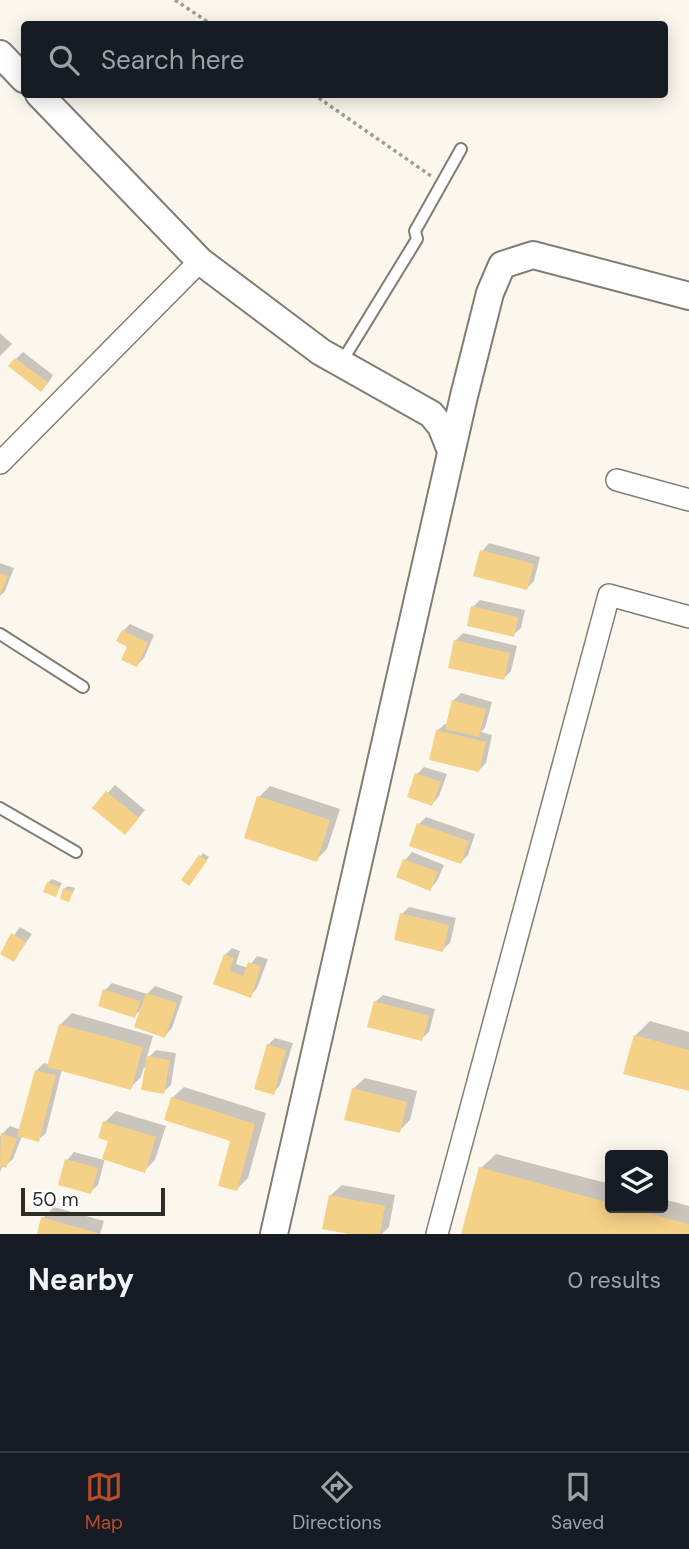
<!DOCTYPE html>
<html lang="en">
<head>
<meta charset="utf-8">
<style>
  body { margin:0; font-family:"DM Sans",sans-serif; background:#242831; color:#f1f3f6 }
  .controls { position:absolute; right:21px; bottom:21px; display:grid; overflow:hidden; border-radius:7px; box-shadow:0 4px 18px #0003 }
  .controls button { width:63px; height:63px; display:grid; place-items:center; padding:0; border:0; border-bottom:2px solid #363941; background:#171b24; color:#f1f3f6; font:35px sans-serif }
  .scale { position:absolute; left:21px; bottom:18px; width:144px; box-sizing:border-box; padding-left:7px; border:4px solid #2f2d2a; border-top:0; font-size:19px; line-height:24px; white-space:nowrap; color:#2f2d2a; -webkit-text-stroke:5px #fff; paint-order:stroke }
  .list { margin:0; padding:0; list-style:none }
  h2 { display:flex; justify-content:space-between; align-items:center; height:91px; margin:0; padding:0 28px; font-size:30px }
  h2 small { font-size:23px; font-weight:400; color:#9ea1a6 }
  .icon { flex:none; width:38px; height:38px; fill:none; stroke:currentColor; stroke-width:2; stroke-linecap:round; stroke-linejoin:round }
  .map { position:relative; flex:none; width:689px; height:1234px; overflow:hidden }
  .search { position:absolute; background:#171b24; box-shadow:0 4px 18px #0003; left:21px; right:21px; top:21px; height:77px; display:flex; align-items:center; gap:18px; box-sizing:border-box; padding:0 24px; border-radius:7px; color:#9ea1a6; font-size:26px }
  .sheet { height:217px; background:#171b24 }
  nav { display:flex; justify-content:space-around; align-items:center; box-sizing:border-box; height:98px; border-top:2px solid #363941; background:#171b24; font-size:19px; color:#9ea1a6 }
  nav a { display:grid; justify-items:center; gap:4px }
  nav .on { color:#b54d29 }
  .map>svg:first-child { display:block }
  .shadow { fill:#0003 }
  .building { fill:#f5d087 }
  .lines { fill:none; stroke-linecap:round; stroke-linejoin:round }
  .service-casing { stroke:#827d74; stroke-width:14 }
  .minor-casing { stroke:#827d74; stroke-width:24 }
  .tertiary-casing { stroke:#827d74; stroke-width:30 }
  .path { stroke:#a19d96; stroke-width:3.5; stroke-dasharray:3.5 3.5; stroke-linecap:butt }
  .service { stroke:#fff; stroke-width:10 }
  .minor { stroke:#fff; stroke-width:21 }
  .tertiary { stroke:#fff; stroke-width:26 }
</style>
</head>
<body>
<div class="map">
<svg width="689" height="1234" viewBox="0 0 689 1234">
  <rect width="100%" height="100%" fill="#fcf7ed"/>
  <!-- shadow -->
  <g class="shadow">
    <path d="M0,333L12,344L0,356Z"/>
    <path d="M23,352L53,375L48,383L16,359Z"/>
    <path d="M489,543L540,557L534,581L527,588L482,551Z"/>
    <path d="M0,563L14,568L5,591L0,596Z"/>
    <path d="M480,600L525,610L521,628L513,635L473,607Z"/>
    <path d="M130,624L154,635L144,658L137,665L123,631Z"/>
    <path d="M463,633L517,646L511,671L504,678L455,641Z"/>
    <path d="M461,693L492,702L485,728L481,732L492,735L486,763L479,770L437,731L445,724H447L453,701Z"/>
    <path d="M424,767L447,774L439,796L432,804L417,774Z"/>
    <path d="M115,785L145,810L132,825L94,808Z"/>
    <path d="M270,786L340,809L327,849L316,860L259,797Z"/>
    <path d="M426,817L475,834L468,855L461,862L419,824Z"/>
    <path d="M412,852L444,865L437,881L430,889L405,860Z"/>
    <path d="M203,853L209,857L192,880L183,879Z"/>
    <path d="M52,879L62,883L56,894L48,883Z"/>
    <path d="M68,886L75,888L69,900L64,889Z"/>
    <path d="M409,907L456,918L450,943L442,950L402,914Z"/>
    <path d="M20,927L32,934L14,960L1,953Z"/>
    <path d="M232,948L240,951L236,964L248,968L257,956L268,959L257,988L250,996L215,983L225,955Z"/>
    <path d="M112,983L147,994L155,986L183,996L172,1028L165,1036L143,1008L134,1016L105,990Z"/>
    <path d="M383,995L435,1009L429,1032L421,1039L375,1002Z"/>
    <path d="M72,1013L153,1036L146,1060L156,1050L176,1053L171,1085L163,1092L144,1067L141,1077L130,1088L62,1069L46,1133L38,1140L22,1136L13,1159L5,1166L3,1165L0,1172V1136L10,1126L21,1130L36,1071L44,1063L50,1065L61,1024Z"/>
    <path d="M650,1021L689,1032V1090L635,1036Z"/>
    <path d="M275,1038L293,1043L280,1085L273,1093L268,1045Z"/>
    <path d="M365,1078L417,1091L410,1120L399,1131L353,1089Z"/>
    <path d="M184,1087L266,1113L248,1178L237,1189L233,1140L172,1098Z"/>
    <path d="M116,1111L166,1126L155,1160L144,1171L105,1158L98,1185L90,1192L67,1160L74,1152L104,1160L111,1140L105,1122Z"/>
    <path d="M496,1154L610,1184V1208H663V1199L689,1206V1234H463L481,1168Z"/>
    <path d="M342,1185L395,1195L389,1227L382,1234H358L330,1196Z"/>
    <path d="M54,1207L104,1221L100,1234H38L43,1218Z"/>
  </g>
  <!-- building -->
  <g class="building">
    <path d="M15,358L48,383L41,392L8,366Z"/>
    <path d="M480,550L534,564L527,590L473,576Z"/>
    <path d="M0,573L8,576L0,595Z"/>
    <path d="M471,606L518,617L514,637L467,626Z"/>
    <path d="M122,630L148,643L137,667L121,660L127,647L116,641Z"/>
    <path d="M454,640L510,653L504,680L448,668Z"/>
    <path d="M452,700L486,709L479,737L445,729Z"/>
    <path d="M436,730L486,742L479,772L429,760Z"/>
    <path d="M415,773L441,782L432,806L407,797Z"/>
    <path d="M106,791L139,818L125,835L92,808Z"/>
    <path d="M257,796L330,820L317,862L244,838Z"/>
    <path d="M417,823L469,841L461,864L409,846Z"/>
    <path d="M199,855L207,861L189,886L181,880Z"/>
    <path d="M403,859L438,872L430,891L396,877Z"/>
    <path d="M47,882L60,887L56,897L43,892Z"/>
    <path d="M63,888L73,892L69,902L60,899Z"/>
    <path d="M400,913L449,925L443,952L394,940Z"/>
    <path d="M11,933L26,942L14,962L0,954Z"/>
    <path d="M224,954L234,958L230,971L243,976L248,962L261,966L251,998L213,984Z"/>
    <path d="M103,989L140,1001L135,1018L98,1006Z"/>
    <path d="M146,993L177,1003L165,1038L134,1027Z"/>
    <path d="M374,1001L429,1016L422,1041L367,1027Z"/>
    <path d="M59,1024L143,1047L131,1090L47,1067Z"/>
    <path d="M634,1035L689,1050V1091L623,1074Z"/>
    <path d="M267,1044L286,1050L274,1095L254,1089Z"/>
    <path d="M147,1056L170,1060L164,1094L141,1090Z"/>
    <path d="M35,1070L56,1075L39,1142L17,1136Z"/>
    <path d="M352,1088L407,1102L400,1133L344,1120Z"/>
    <path d="M171,1097L255,1124L237,1191L218,1186L230,1141L164,1120Z"/>
    <path d="M103,1121L156,1137L145,1173L102,1159L108,1141L98,1138Z"/>
    <path d="M1,1133L17,1139L6,1168L0,1166Z"/>
    <path d="M65,1159L98,1168L91,1194L58,1185Z"/>
    <path d="M479,1167L610,1203V1208H629L689,1224V1234H461Z"/>
    <path d="M329,1195L385,1206L380,1234H348L322,1229Z"/>
    <path d="M41,1217L97,1233V1234H37Z"/>
  </g>
  <g class="lines">
    <defs>
      <g id="service">
        <path d="M341,363L417,239L415,231L461,149"/>
        <path d="M0,634L83,687"/>
        <path d="M0,808L76,852"/>
      </g>
      <g id="minor">
        <path d="M0,463L200,261"/>
        <path d="M617,480L689,500"/>
        <path d="M437,1234L609,595L689,617"/>
      </g>
      <g id="tertiary">
        <path d="M0,54L24,79"/>
        <path d="M39,94L200,261L321,352L431,414L441,426L451,451"/>
        <path d="M274,1234L464,396L490,293L502,265L533,255L689,296"/>
      </g>
    </defs>
    <!-- service casing -->
    <use href="#service" class="service-casing"/>
    <!-- minor casing -->
    <use href="#minor" class="minor-casing"/>
    <!-- tertiary casing -->
    <use href="#tertiary" class="tertiary-casing"/>
    <!-- path -->
    <g class="path">
      <path d="M175,0L211,24"/>
      <path d="M313,94L431,176"/>
    </g>
    <!-- service -->
    <use href="#service" class="service"/>
    <!-- minor -->
    <use href="#minor" class="minor"/>
    <!-- tertiary -->
    <use href="#tertiary" class="tertiary"/>
  </g>
</svg>
<div class="controls">
<button><svg class="icon" aria-label="layers" viewBox="0 0 24 24"><path d="M12 4l9 5-9 5-9-5zM3 14l9 5 9-5"/></svg></button>
</div>
<div class="scale">50 m</div>
<div class="search"><svg class="icon" aria-label="search" viewBox="0 0 24 24"><circle cx="10" cy="10" r="6"/><path d="M15 15l6 6"/></svg>Search here</div>
</div>
<section class="sheet">
<h2>Nearby<small>0 results</small></h2>
<ul class="list">
</ul>
</section>
<nav>
<a class="on"><svg class="icon" aria-label="map" viewBox="0 0 24 24"><path d="M3 6l6-2 6 2 6-2v14l-6 2-6-2-6 2zM9 4v14M15 6v14"/></svg>Map</a>
<a><svg class="icon" aria-label="directions" viewBox="0 0 24 24"><path d="M12 3l9 9-9 9-9-9zM9 14v-3h6M13 9l2 2-2 2"/></svg>Directions</a>
<a><svg class="icon" aria-label="saved" viewBox="0 0 24 24"><path d="M7 4h10v16l-5-4-5 4z"/></svg>Saved</a>
</nav>
</body>
</html>
